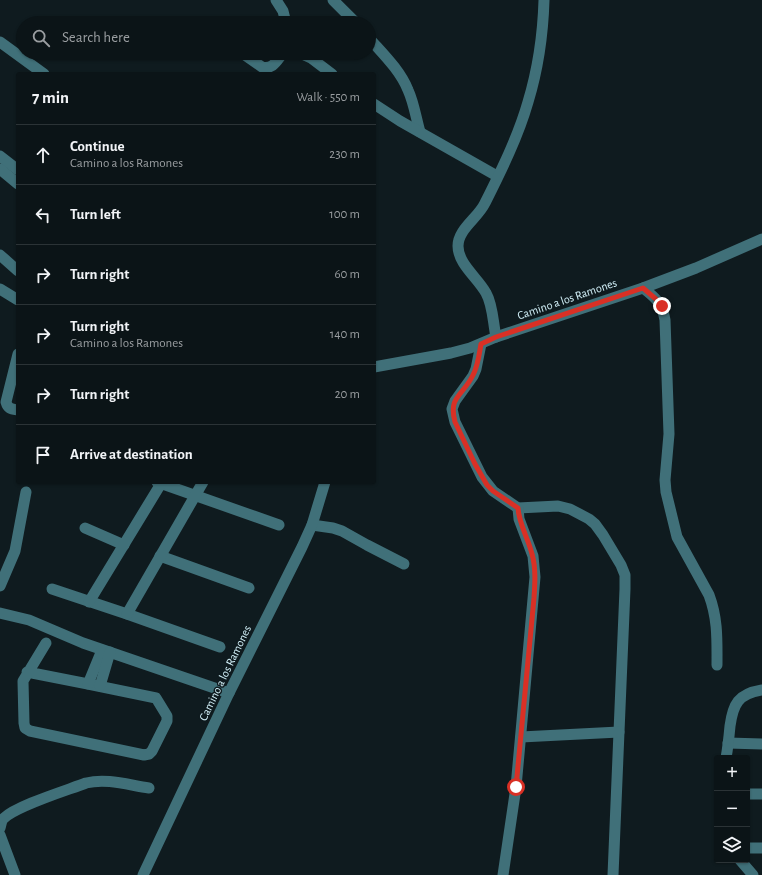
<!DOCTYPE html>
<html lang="en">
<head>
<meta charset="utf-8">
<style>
  body { margin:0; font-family:"Alegreya Sans",sans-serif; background:#141d20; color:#f1f3f6 }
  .controls { position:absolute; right:12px; bottom:12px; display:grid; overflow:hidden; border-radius:4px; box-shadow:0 1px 3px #0004 }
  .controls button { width:36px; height:36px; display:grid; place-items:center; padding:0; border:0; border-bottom:1px solid #2b3336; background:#0b1417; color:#f1f3f6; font:20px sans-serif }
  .stop { position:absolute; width:12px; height:12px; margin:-9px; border:3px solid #d93025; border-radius:50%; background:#fff }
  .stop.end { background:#d93025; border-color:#fff; box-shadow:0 1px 4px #0008 }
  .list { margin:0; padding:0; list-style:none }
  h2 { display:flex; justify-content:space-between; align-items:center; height:52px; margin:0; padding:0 16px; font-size:17px }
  h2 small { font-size:13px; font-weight:400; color:#9a9ea1 }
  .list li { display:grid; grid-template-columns:26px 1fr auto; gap:12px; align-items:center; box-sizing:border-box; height:60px; padding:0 16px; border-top:1px solid #2b3336 }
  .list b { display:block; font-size:15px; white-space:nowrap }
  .list p { margin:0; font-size:13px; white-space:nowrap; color:#9a9ea1 }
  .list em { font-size:13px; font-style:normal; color:#9a9ea1 }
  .icon { flex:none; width:22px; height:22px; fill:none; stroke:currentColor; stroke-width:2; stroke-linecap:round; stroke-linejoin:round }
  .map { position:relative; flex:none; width:762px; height:875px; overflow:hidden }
  .search { position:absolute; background:#0b1417; box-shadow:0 1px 3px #0004; left:16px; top:16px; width:360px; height:44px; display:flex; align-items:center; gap:10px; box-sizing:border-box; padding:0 14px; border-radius:22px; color:#9a9ea1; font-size:15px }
  .panel { position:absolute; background:#0b1417; box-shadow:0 1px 3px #0004; left:16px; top:72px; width:360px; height:412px; border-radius:4px }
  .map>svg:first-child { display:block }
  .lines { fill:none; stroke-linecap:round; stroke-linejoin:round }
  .minor { stroke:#407079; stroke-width:11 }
  .route { stroke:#d93025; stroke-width:5 }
  .labels { text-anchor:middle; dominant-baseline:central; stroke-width:3; stroke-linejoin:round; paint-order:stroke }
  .street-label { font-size:12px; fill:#d3f1f9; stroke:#0f1b1f }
</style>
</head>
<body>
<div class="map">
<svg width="762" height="875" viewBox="0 0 762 875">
  <rect width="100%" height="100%" fill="#0f1b1f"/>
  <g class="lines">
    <!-- minor -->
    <g class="minor">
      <path d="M276,0L283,11L286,23"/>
      <path d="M333,0L356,23"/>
      <path d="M369,38C383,54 400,70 408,90C414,103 416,118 420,132"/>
      <path d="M0,42L44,74"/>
      <path d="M242,53L262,67C273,70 277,60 283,53"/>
      <path d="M300,53L311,58L332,74"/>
      <path d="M374,104L400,121L497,176"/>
      <path d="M0,156L18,170"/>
      <path d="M0,169L18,184"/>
      <path d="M0,255L18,271"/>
      <path d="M643,288C656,298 662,303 665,320L669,434L665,480L666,492L677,537L709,595C718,619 717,640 717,665"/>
      <path d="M0,289L18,300"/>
      <path d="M496,337C493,323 493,305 486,293C478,278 458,264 458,246C458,229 478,218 485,203C501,171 518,137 528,102C538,69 543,34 544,0"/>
      <path d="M481,344L476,369L473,376L455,401L452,409L455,422L482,477L493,491L518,508L558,506L570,509L589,519L595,524L603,535L621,565L625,575V589L613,875"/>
      <path d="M18,354L6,402C8,409 11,409 18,410"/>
      <path d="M374,367L451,353L470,348L496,337L643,288L696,268L762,239"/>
      <path d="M157,482L279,525"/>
      <path d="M312,525L333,528L342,531L367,545L404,564"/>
      <path d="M85,528L124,545"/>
      <path d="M160,556L249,588"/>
      <path d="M0,586L15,551L26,492"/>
      <path d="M52,589L127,614L220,647"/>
      <path d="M89,602L162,482"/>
      <path d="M0,613L29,620L83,643L229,693"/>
      <path d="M127,614L203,482"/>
      <path d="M27,672L88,684L156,698L167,716V721L152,751L149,754L144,755L30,731L25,728L24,723L23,681L46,643"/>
      <path d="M88,684L102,650"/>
      <path d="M100,686L110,652"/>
      <path d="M521,737L619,732"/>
      <path d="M728,743L762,744"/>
      <path d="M726,758C728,747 729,737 730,726C733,704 738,694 762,690"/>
      <path d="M747,794H762"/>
      <path d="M0,828C1,825 1,822 3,819C15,806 68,790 86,783C107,778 128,785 149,788"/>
      <path d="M0,835L15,875"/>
      <path d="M747,848H762"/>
      <path d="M740,860L753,875"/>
      <path d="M143,875L229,693L302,547L312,525L325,482"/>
      <path d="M503,875L516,787L535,577L533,556L519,519L518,508"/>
    </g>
  </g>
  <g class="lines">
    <!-- route -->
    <path class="route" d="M516,787L534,598C535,583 536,568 532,554C528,538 519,524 518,508L493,491L487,485L475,464L455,422C448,396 463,396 473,375C478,366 479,355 481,344L496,337L643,288L657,300L662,306"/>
  </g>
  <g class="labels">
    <!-- street labels -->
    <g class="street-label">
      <text transform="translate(567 299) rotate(-19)">Camino a los Ramones</text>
      <text transform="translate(225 673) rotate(-64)">Camino a los Ramones</text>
    </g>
  </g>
</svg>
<div class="controls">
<button>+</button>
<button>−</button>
<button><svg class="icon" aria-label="layers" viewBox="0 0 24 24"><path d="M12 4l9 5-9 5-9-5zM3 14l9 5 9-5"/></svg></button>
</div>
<div class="stop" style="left:516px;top:787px"></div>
<div class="stop end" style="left:662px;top:306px"></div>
<div class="search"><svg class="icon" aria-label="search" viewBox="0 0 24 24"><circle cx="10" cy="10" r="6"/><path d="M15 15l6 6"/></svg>Search here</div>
<section class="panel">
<h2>7 min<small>Walk · 550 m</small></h2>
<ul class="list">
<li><svg class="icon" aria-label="ahead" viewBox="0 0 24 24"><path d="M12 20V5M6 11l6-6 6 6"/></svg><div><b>Continue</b><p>Camino a los Ramones</p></div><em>230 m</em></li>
<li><svg class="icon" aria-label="left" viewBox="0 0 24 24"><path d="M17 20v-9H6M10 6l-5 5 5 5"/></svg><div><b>Turn left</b></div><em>100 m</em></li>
<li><svg class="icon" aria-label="right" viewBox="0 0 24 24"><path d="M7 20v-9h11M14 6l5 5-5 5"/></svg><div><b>Turn right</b></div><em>60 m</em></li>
<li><svg class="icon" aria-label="right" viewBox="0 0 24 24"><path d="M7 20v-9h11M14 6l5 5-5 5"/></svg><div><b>Turn right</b><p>Camino a los Ramones</p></div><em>140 m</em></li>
<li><svg class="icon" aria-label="right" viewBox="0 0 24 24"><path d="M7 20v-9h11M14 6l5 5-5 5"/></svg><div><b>Turn right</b></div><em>20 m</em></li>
<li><svg class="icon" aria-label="arrive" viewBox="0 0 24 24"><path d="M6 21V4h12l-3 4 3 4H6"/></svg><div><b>Arrive at destination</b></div></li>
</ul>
</section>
</div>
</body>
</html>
